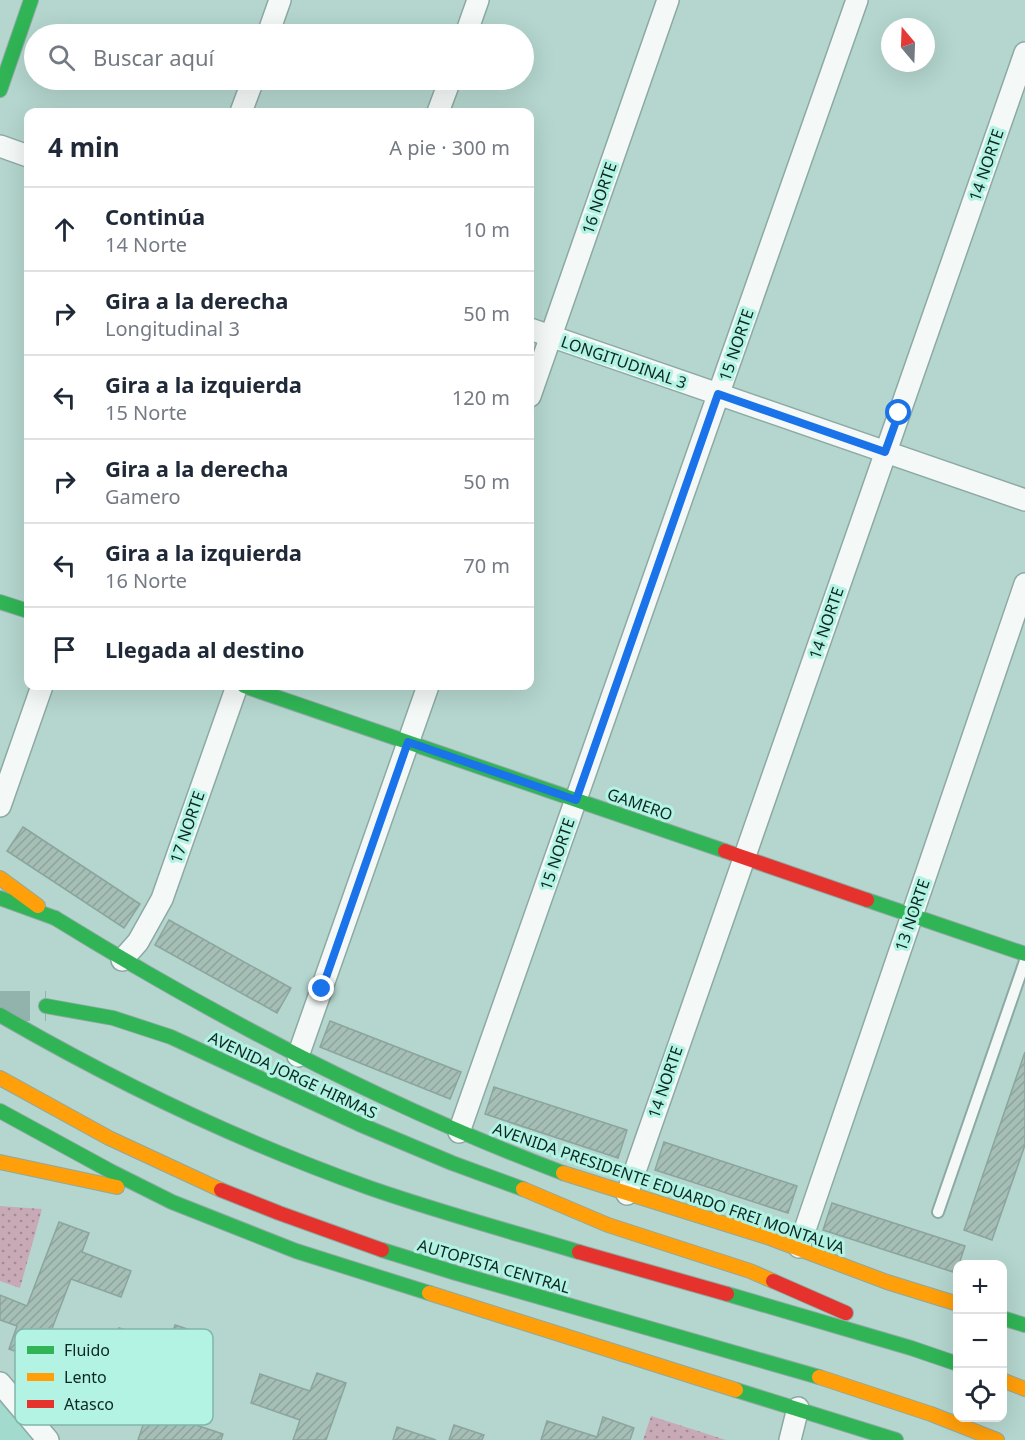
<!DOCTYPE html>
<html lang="es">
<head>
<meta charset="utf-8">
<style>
  body { margin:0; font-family:"Noto Sans",sans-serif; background:#f6f6f7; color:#1f2937 }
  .controls { position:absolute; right:18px; bottom:18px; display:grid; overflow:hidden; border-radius:12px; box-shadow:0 6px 24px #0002 }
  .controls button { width:54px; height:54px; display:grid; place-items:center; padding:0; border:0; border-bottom:2px solid #e0e1e3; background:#fff; color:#1f2937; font:30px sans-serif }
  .compass { position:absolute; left:881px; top:18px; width:54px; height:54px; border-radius:50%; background:#fff; box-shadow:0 6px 24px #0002; rotate:341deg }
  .stop { position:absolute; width:18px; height:18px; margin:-14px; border:4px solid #1a73e8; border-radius:50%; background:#fff }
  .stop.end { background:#1a73e8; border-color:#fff; box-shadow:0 2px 6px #0008 }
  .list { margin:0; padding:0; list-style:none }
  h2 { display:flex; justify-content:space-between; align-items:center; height:78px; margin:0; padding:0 24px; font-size:26px }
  h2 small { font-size:20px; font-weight:400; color:#747a83 }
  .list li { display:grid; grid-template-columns:39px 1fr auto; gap:18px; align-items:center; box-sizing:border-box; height:84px; padding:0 24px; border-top:2px solid #e0e1e3 }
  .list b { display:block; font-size:22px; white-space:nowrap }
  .list p { margin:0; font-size:20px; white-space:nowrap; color:#747a83 }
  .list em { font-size:20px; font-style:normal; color:#747a83 }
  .icon { flex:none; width:33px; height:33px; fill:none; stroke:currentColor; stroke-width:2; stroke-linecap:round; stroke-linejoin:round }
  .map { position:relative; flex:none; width:1025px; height:1440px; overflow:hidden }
  .search { position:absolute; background:#fff; box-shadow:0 6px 24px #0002; left:24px; top:24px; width:510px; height:66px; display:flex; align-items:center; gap:15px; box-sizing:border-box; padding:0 21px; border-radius:33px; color:#747a83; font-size:22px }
  .panel { position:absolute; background:#fff; box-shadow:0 6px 24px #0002; left:24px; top:108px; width:510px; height:582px; border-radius:12px }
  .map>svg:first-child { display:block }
  .built { fill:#a2dbce }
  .green { fill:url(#green-dots) }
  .building { fill:url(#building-hatch); stroke:#8ca59c; stroke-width:1.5 }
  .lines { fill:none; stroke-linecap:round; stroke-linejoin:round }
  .secondary-tunnel { stroke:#92b3ab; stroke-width:30; stroke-dasharray:30 15; stroke-linecap:butt }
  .lane-casing { stroke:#8da9a3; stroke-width:14 }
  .street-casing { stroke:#8da9a3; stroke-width:24 }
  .fast-casing { stroke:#8da9a3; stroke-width:16 }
  .slow-casing { stroke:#8da9a3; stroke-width:16 }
  .jam-casing { stroke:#8da9a3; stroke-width:16 }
  .lane { stroke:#f4f9f8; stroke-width:10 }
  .street { stroke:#f4f9f8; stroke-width:21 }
  .fast { stroke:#30b455; stroke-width:14 }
  .slow { stroke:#ff9f0a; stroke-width:14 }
  .jam { stroke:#e5322d; stroke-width:14 }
  .route { stroke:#1a73e8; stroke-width:8 }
  .labels { text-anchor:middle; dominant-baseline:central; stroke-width:6; stroke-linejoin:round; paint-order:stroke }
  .street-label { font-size:16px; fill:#0c2721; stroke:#b2f3e3 }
  .key { fill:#b2f3e3; stroke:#80b6a9; stroke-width:1.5 }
  .key-label { font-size:16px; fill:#0c2721 }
</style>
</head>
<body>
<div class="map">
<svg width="1025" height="1440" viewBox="0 0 1025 1440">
  <defs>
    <pattern id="green-dots" width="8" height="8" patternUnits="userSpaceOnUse" patternTransform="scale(1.5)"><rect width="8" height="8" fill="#c8aab6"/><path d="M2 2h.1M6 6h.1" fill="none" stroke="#a18a94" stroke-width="1.8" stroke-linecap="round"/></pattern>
    <pattern id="building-hatch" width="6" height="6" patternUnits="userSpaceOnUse" patternTransform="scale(1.5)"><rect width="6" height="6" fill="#a5beb6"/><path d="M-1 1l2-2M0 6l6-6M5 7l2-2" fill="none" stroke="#8da39c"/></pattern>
  </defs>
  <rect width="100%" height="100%" fill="#b4d6ce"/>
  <!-- built -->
  <path class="built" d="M0,1396L36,1440H0Z"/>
  <!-- green -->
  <g class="green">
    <path d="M0,1206L42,1209L20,1288L0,1281Z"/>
    <path d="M651,1416L726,1440H643Z"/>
  </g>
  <!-- building -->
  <g class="building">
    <path d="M23,827L140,904L124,928L7,851Z"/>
    <path d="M169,920L291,988L277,1013L155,945Z"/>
    <path d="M330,1021L461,1072L450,1099L320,1047Z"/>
    <path d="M1025,1052V1145L992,1240L964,1230Z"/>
    <path d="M494,1087L627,1130L618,1158L485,1114Z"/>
    <path d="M664,1142L797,1186L788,1213L655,1170Z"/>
    <path d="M832,1203L965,1246L956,1273L823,1230Z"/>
    <path d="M59,1222L89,1233L82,1252L131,1271L121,1297L71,1279L40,1360L9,1349L17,1326L0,1320V1295L27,1306Z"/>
    <path d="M175,1325L206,1335L178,1419L223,1434L221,1440H138L161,1372L110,1355L119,1328L169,1344Z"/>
    <path d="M317,1373L346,1383L326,1440H293L300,1420L251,1403L260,1374L310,1391Z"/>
    <path d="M603,1417L634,1428L630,1440H541L547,1421L597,1437Z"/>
    <path d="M454,1425L484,1435L482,1440H449Z"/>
    <path d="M397,1427L436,1440H393Z"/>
  </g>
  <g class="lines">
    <!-- secondary-tunnel -->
    <path class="secondary-tunnel" d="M0,1006H46"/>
    <defs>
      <path id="lane" d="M938,1212L1025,961"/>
      <g id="street">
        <path d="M268,34L280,0"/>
        <path d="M466,34L478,0"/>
        <path d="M241,112L253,80"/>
        <path d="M438,112L450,80"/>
        <path d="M0,146L28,156"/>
        <path d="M530,329L1025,500"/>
        <path d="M530,396L668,0"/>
        <path d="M0,806L42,686"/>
        <path d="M122,960L138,942L162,899L237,686"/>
        <path d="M298,1056L428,686"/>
        <path d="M459,1132L857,0"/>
        <path d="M627,1194L1025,53"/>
        <path d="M799,1247L1025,584"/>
        <path d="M0,1383L48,1440"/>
        <path d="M790,1440L798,1408"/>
      </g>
      <g id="fast">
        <path d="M0,90L31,0"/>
        <path d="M0,602L28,611"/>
        <path d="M244,686L725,851"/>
        <path d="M0,898L55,918"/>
        <path d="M867,900L1025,954"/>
        <path d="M55,918C217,1018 385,1106 563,1173"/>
        <path d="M46,1006L113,1018L171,1037L359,1124L452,1163L523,1189"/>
        <path d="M0,1015C119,1084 241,1142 370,1188C439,1212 509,1231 579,1252"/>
        <path d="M0,1111L112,1172L172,1202L296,1251L429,1293"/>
        <path d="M382,1250L456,1273L819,1377"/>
        <path d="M727,1294L911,1348L958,1364"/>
        <path d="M1002,1318L1025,1325"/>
        <path d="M736,1390L896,1440"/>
      </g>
      <g id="slow">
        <path d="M0,878L38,906"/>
        <path d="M0,1078L109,1138L221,1190"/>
        <path d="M0,1162L117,1187"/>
        <path d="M563,1173L767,1237L887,1282L958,1304"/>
        <path d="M523,1189L608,1225L750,1271L773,1281"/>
        <path d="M429,1293L736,1390"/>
        <path d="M819,1377L931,1414L997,1440"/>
        <path d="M1002,1380L1025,1389"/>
      </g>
      <g id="jam">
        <path d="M725,851L867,900"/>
        <path d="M221,1190L279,1213L382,1250"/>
        <path d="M579,1252L727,1294"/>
        <path d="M773,1281L846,1313"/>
      </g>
    </defs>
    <!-- lane casing -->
    <use href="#lane" class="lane-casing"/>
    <!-- street casing -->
    <use href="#street" class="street-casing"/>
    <!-- fast casing -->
    <use href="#fast" class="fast-casing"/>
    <!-- slow casing -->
    <use href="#slow" class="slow-casing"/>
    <!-- jam casing -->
    <use href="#jam" class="jam-casing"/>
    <!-- lane -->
    <use href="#lane" class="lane"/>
    <!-- street -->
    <use href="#street" class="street"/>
    <!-- fast -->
    <use href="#fast" class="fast"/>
    <!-- slow -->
    <use href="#slow" class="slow"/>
    <!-- jam -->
    <use href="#jam" class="jam"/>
  </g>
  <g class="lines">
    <!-- route -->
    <path class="route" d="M322,989L408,742L576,800L718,394L885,452L899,413"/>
  </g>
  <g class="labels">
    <!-- street labels -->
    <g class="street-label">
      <text transform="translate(986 165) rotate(-71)">14 NORTE</text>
      <text transform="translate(599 198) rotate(-71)">16 NORTE</text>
      <text transform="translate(736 345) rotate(-71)">15 NORTE</text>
      <text transform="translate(624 362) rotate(19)">LONGITUDINAL 3</text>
      <text transform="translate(826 623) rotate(-71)">14 NORTE</text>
      <text transform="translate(640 804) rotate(19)">GAMERO</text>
      <text transform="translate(187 827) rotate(-71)">17 NORTE</text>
      <text transform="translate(557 854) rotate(-71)">15 NORTE</text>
      <text transform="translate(912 915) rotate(-71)">13 NORTE</text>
      <text transform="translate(293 1075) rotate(25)">AVENIDA JORGE HIRMAS</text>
      <text transform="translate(665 1082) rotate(-71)">14 NORTE</text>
      <text transform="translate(669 1188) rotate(19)">AVENIDA PRESIDENTE EDUARDO FREI MONTALVA</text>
      <text transform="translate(494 1266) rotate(16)">AUTOPISTA CENTRAL</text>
    </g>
  </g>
  <!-- legend -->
  <rect x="15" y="1329" width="198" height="96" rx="9" class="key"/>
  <rect x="27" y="1346" width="27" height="8" fill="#30b455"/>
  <rect x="27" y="1373" width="27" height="8" fill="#ff9f0a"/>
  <rect x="27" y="1400" width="27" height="8" fill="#e5322d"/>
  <g class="key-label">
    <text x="64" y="1356">Fluido</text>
    <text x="64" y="1383">Lento</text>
    <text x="64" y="1410">Atasco</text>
  </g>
</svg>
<div class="controls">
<button>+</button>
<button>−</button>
<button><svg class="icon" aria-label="locate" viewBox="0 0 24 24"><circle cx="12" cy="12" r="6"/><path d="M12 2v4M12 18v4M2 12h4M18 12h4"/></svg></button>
</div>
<svg class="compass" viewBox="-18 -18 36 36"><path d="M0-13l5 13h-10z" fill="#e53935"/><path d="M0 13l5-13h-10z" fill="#747a83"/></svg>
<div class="stop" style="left:899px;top:413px"></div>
<div class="stop end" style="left:322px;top:989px"></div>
<div class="search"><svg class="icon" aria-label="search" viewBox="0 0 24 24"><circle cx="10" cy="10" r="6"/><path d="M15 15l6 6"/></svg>Buscar aquí</div>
<section class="panel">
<h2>4 min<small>A pie · 300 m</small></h2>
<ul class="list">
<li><svg class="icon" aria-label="ahead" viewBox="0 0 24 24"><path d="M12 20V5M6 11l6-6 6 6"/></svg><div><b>Continúa</b><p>14 Norte</p></div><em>10 m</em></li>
<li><svg class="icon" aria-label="right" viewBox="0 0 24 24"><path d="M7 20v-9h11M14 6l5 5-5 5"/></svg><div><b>Gira a la derecha</b><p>Longitudinal 3</p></div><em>50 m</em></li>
<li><svg class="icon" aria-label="left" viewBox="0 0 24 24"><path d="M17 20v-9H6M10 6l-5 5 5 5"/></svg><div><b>Gira a la izquierda</b><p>15 Norte</p></div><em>120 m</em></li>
<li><svg class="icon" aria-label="right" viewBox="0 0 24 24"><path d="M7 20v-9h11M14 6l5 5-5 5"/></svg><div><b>Gira a la derecha</b><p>Gamero</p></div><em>50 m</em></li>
<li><svg class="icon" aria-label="left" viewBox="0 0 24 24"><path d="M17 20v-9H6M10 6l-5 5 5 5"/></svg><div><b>Gira a la izquierda</b><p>16 Norte</p></div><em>70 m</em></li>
<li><svg class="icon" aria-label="arrive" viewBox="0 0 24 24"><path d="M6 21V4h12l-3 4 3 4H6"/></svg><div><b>Llegada al destino</b></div></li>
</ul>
</section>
</div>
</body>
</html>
